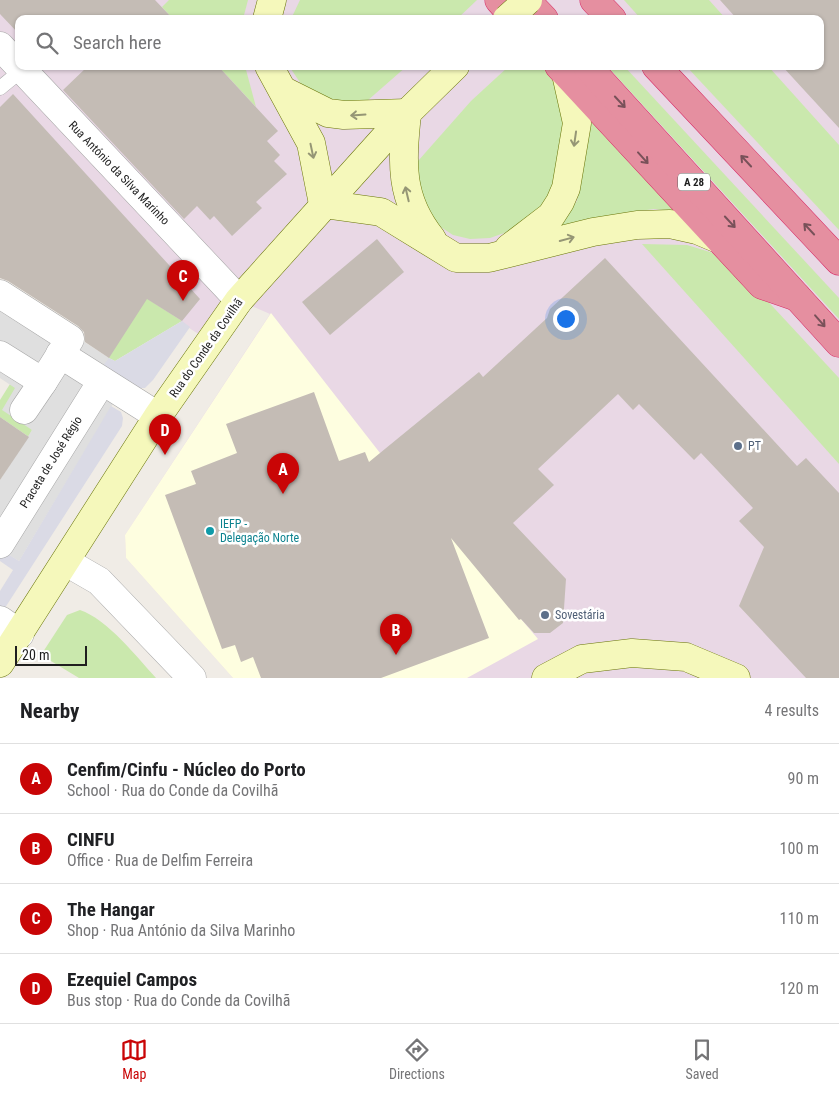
<!DOCTYPE html>
<html lang="en">
<head>
<meta charset="utf-8">
<style>
  body { margin:0; font-family:"Roboto Condensed",sans-serif; background:#f2f2f2; color:#202124 }
  .scale { position:absolute; left:15px; bottom:12px; width:72px; box-sizing:border-box; padding-left:5px; border:2px solid #1f1f1f; border-top:0; font-size:14px; line-height:18px; white-space:nowrap; color:#1f1f1f; -webkit-text-stroke:4px #fff; paint-order:stroke }
  .you { position:absolute; left:565px; top:318px; width:18px; height:18px; margin:-12px; border:4px solid #fff; border-radius:50%; background:#1a73e8; box-shadow:0 0 0 8px #1a73e833 }
  .badge { display:grid; place-items:center; width:32px; height:32px; border-radius:50%; background:#c90506; color:#fff; font-size:16px; font-weight:700 }
  .pin { position:absolute; translate:-50% -41px; filter:drop-shadow(0 1px 2px #0008) }
  .pin::after { content:''; position:absolute; top:26px; width:18px; height:15px; background:inherit; clip-path:polygon(0 0,100% 0,50% 100%) }
  .list { margin:0; padding:0; list-style:none }
  h2 { display:flex; justify-content:space-between; align-items:center; height:65px; margin:0; padding:0 20px; font-size:21px }
  h2 small { font-size:16px; font-weight:400; color:#757577 }
  .list li { display:grid; grid-template-columns:32px 1fr auto; gap:15px; align-items:center; box-sizing:border-box; height:70px; padding:0 20px; border-top:1px solid #e0e0e0 }
  .list b { display:block; font-size:19px; white-space:nowrap }
  .list p { margin:0; font-size:16px; white-space:nowrap; color:#757577 }
  .list em { font-size:16px; font-style:normal; color:#757577 }
  .icon { flex:none; width:28px; height:28px; fill:none; stroke:currentColor; stroke-width:2; stroke-linecap:round; stroke-linejoin:round }
  .map { position:relative; flex:none; width:839px; height:678px; overflow:hidden }
  .search { position:absolute; background:#fff; box-shadow:0 1px 4px #0004; left:15px; right:15px; top:15px; height:55px; display:flex; align-items:center; gap:12px; box-sizing:border-box; padding:0 18px; border-radius:10px; color:#757577; font-size:19px }
  .sheet { height:345px; background:#fff }
  nav { display:flex; justify-content:space-around; align-items:center; box-sizing:border-box; height:70px; border-top:1px solid #e0e0e0; background:#fff; font-size:14px; color:#757577 }
  nav a { display:grid; justify-items:center; gap:2px }
  nav .on { color:#c90506 }
  .map>svg:first-child { display:block }
  .industrial { fill:#e9d8e5; fill-rule:evenodd }
  .education { fill:#fefee0 }
  .grass { fill:#cae8ad }
  .parking { fill:#dfdfdf }
  .plaza { fill:#dadae5 }
  .building { fill:#c4bcb5 }
  .lines { fill:none; stroke-linecap:round; stroke-linejoin:round }
  .lane-casing { stroke:#a6a6a6; stroke-width:15 }
  .street-casing { stroke:#a6a6a6; stroke-width:29 }
  .secondary-casing { stroke:#697508; stroke-width:29 }
  .highway-casing { stroke:#d72a66; stroke-width:29 }
  .lane { stroke:#fff; stroke-width:14 }
  .street { stroke:#fff; stroke-width:28 }
  .secondary { stroke:#f5f8bb; stroke-width:28 }
  .highway { stroke:#e58fa0; stroke-width:28 }
  .secondary-bridge-casing { stroke:#697508; stroke-width:29; stroke-linecap:butt }
  .secondary-bridge { stroke:#f5f8bb; stroke-width:28 }
  .oneway { stroke:#785159 }
  .oneway2 { stroke:#959675 }
  .service-dot { fill:#5c6f8a; stroke:#fff; stroke-width:2 }
  .culture-dot { fill:#0f9aa8; stroke:#fff; stroke-width:2 }
  .labels { text-anchor:middle; dominant-baseline:central; stroke-width:5; stroke-linejoin:round; paint-order:stroke }
  .shield { fill:#fff; stroke:#626262; stroke-width:1 }
  .shield-label { font-size:11px; font-weight:bold; fill:#1f1f1f }
  .street-label { font-size:12px; fill:#1f1f1f; stroke:#fff }
  .service-label { font-size:12px; fill:#4e5e75; stroke:#fff; text-anchor:start }
  .culture-label { font-size:12px; fill:#0d838f; stroke:#fff; text-anchor:start }
</style>
</head>
<body>
<div class="map">
<svg width="839" height="678" viewBox="0 0 839 678">
  <rect width="100%" height="100%" fill="#f0ece6"/>
  <!-- industrial -->
  <path class="industrial" d="M0,0H839V678H233L126,558L125,535L270,314L238,300L209,341L0,204ZM19,19H820V66H19Z"/>
  <!-- education -->
  <path class="education" d="M271,313L380,453L538,639L467,678H233L126,558L125,535Z"/>
  <!-- grass -->
  <g class="grass">
    <path d="M169,0H248L243,19H173L162,7Z"/>
    <path d="M300,0H477L457,19H291Z"/>
    <path d="M624,0H709L726,19H641Z"/>
    <path d="M218,66H245L256,107Z"/>
    <path d="M289,66H407L367,101L345,102L320,97L301,84Z"/>
    <path d="M509,66H546L559,87L564,114L557,176L548,201L513,230L490,238L470,239L453,235L436,224L416,186L418,161L471,101Z"/>
    <path d="M607,66H624L839,298V319Z"/>
    <path d="M686,66H768L839,145V230Z"/>
    <path d="M593,114L684,213L655,209L630,212L555,230L577,201Z"/>
    <path d="M0,204L182,321L115,361L109,358Z"/>
    <path d="M642,244L687,245L723,256L748,280L839,378V464Z"/>
    <path d="M10,384L16,388L32,430L29,437L0,417V400Z"/>
    <path d="M80,610C107,619 137,657 156,678H79L41,655L67,615Z"/>
  </g>
  <!-- parking -->
  <path class="parking" d="M0,287L109,358L126,382L19,561L0,549V480L32,430L2,410L15,388L0,378Z"/>
  <!-- plaza -->
  <g class="plaza">
    <path d="M182,321L190,327L153,380L145,388H137L102,367L109,358L115,361Z"/>
    <path d="M111,406L121,412L123,418L122,426L3,611L0,609V591L13,570L0,561V549L19,561Z"/>
  </g>
  <!-- building -->
  <g class="building">
    <path d="M0,0H155L173,19H19V34L0,14Z"/>
    <path d="M720,0H839V128L782,66H820V19H737Z"/>
    <path d="M88,66H218L278,131L267,141L280,155L274,161L287,174L256,202L262,208L232,236L214,216L210,220L197,206L184,219L63,90Z"/>
    <path d="M13,94L200,299L182,321L147,299L109,358L85,342L84,332L78,326L8,281L0,278V107Z"/>
    <path d="M377,239L404,272L330,335L302,302Z"/>
    <path d="M605,258L797,466L806,458L839,493V678H806L739,606L764,547L739,521L753,508L701,453L694,460L639,404L633,410L618,394L538,469L554,485L513,523L566,579L563,623L550,633H534L521,619L519,620L451,538L489,638L381,678H261L253,657L241,662L235,645L222,649L165,495L196,484L191,471L237,453L226,424L314,392L339,461L365,452L369,462L479,372L483,377L547,318L550,309Z"/>
    <path d="M0,417L29,437L0,480Z"/>
  </g>
  <g class="lines">
    <defs>
      <path id="lane" d="M0,88L22,70"/>
      <g id="street">
        <path d="M0,46L239,300"/>
        <path d="M0,294L70,339L43,382L0,355"/>
        <path d="M60,354L158,416"/>
        <path d="M24,410L43,382"/>
        <path d="M0,544L102,381"/>
        <path d="M66,562L99,581L192,678"/>
        <path d="M0,620L20,634"/>
      </g>
      <g id="secondary">
        <path d="M267,19L272,0"/>
        <path d="M269,66L311,143L323,204"/>
        <path d="M284,91L328,113L344,115L407,113"/>
        <path d="M407,113C402,163 399,198 432,239"/>
        <path d="M323,204L381,212L456,258H489L593,232L637,225L670,224L697,230L716,238"/>
        <path d="M509,248L551,216L560,202L566,188L577,123L566,74"/>
        <path d="M0,663L158,416L239,300L407,113L455,66"/>
        <path d="M546,678L582,659L632,653L686,657L736,678"/>
      </g>
      <g id="highway">
        <path d="M499,0L516,19"/>
        <path d="M526,0L544,19"/>
        <path d="M594,0L612,19"/>
        <path d="M559,66L762,285L797,297"/>
        <path d="M587,66L839,343"/>
        <path d="M656,66L839,261"/>
      </g>
    </defs>
    <!-- lane casing -->
    <use href="#lane" class="lane-casing"/>
    <!-- street casing -->
    <use href="#street" class="street-casing"/>
    <!-- secondary casing -->
    <use href="#secondary" class="secondary-casing"/>
    <!-- highway casing -->
    <use href="#highway" class="highway-casing"/>
    <!-- lane -->
    <use href="#lane" class="lane"/>
    <!-- street -->
    <use href="#street" class="street"/>
    <!-- secondary -->
    <use href="#secondary" class="secondary"/>
    <!-- highway -->
    <use href="#highway" class="highway"/>
    <defs>
      <path id="secondary-bridge" d="M507,19L528,0"/>
    </defs>
    <!-- secondary-bridge casing -->
    <use href="#secondary-bridge" class="secondary-bridge-casing"/>
    <!-- secondary-bridge -->
    <use href="#secondary-bridge" class="secondary-bridge"/>
  </g>
  <!-- one-way arrows -->
  <defs><path id="oneway-shaft" d="M-6 0H5M1.5-3L5.5 0L1.5 3" fill="none" stroke-width="1.6" stroke-linecap="round" stroke-linejoin="round" transform="scale(1.25)"/></defs>
  <g class="oneway">
    <use href="#oneway-shaft" transform="translate(620 102) rotate(47)"/>
    <use href="#oneway-shaft" transform="translate(643 158) rotate(48)"/>
    <use href="#oneway-shaft" transform="translate(746 161) rotate(-133)"/>
    <use href="#oneway-shaft" transform="translate(730 222) rotate(47)"/>
    <use href="#oneway-shaft" transform="translate(809 229) rotate(-133)"/>
    <use href="#oneway-shaft" transform="translate(820 321) rotate(49)"/>
  </g>
  <g class="oneway2">
    <use href="#oneway-shaft" transform="translate(358 115) rotate(176)"/>
    <use href="#oneway-shaft" transform="translate(575 139) rotate(98)"/>
    <use href="#oneway-shaft" transform="translate(312 151) rotate(78)"/>
    <use href="#oneway-shaft" transform="translate(407 194) rotate(-103)"/>
    <use href="#oneway-shaft" transform="translate(567 239) rotate(-15)"/>
  </g>
  <!-- markers -->
  <g class="service-dot">
    <circle cx="738" cy="446" r="5"/>
    <circle cx="545" cy="615" r="5"/>
  </g>
  <circle class="culture-dot" cx="210" cy="531" r="5"/>
  <g class="labels">
    <!-- shield labels -->
    <rect class="shield" x="678" y="173.5" width="32" height="17" rx="4"/>
    <g class="shield-label">
      <text x="694" y="182">A 28</text>
    </g>
    <!-- street labels -->
    <g class="street-label">
      <text transform="translate(119 173) rotate(46)">Rua António da Silva Marinho</text>
      <text transform="translate(206 348) rotate(-55)">Rua do Conde da Covilhã</text>
      <text transform="translate(51 462) rotate(-58)">Praceta de José Régio</text>
    </g>
    <!-- service labels -->
    <g class="service-label">
      <text x="748" y="446">PT</text>
      <text x="555" y="615">Sovestária</text>
    </g>
    <!-- culture labels -->
    <g class="culture-label">
      <text x="220" y="524">IEFP -<tspan x="220" dy="14">Delegação Norte</tspan></text>
    </g>
  </g>
</svg>
<div class="scale">20 m</div>
<div class="you"></div>
<div class="pin badge" style="left:283px;top:494px">A</div>
<div class="pin badge" style="left:396px;top:655px">B</div>
<div class="pin badge" style="left:183px;top:301px">C</div>
<div class="pin badge" style="left:165px;top:455px">D</div>
<div class="search"><svg class="icon" aria-label="search" viewBox="0 0 24 24"><circle cx="10" cy="10" r="6"/><path d="M15 15l6 6"/></svg>Search here</div>
</div>
<section class="sheet">
<h2>Nearby<small>4 results</small></h2>
<ul class="list">
<li><span class="badge">A</span><div><b>Cenfim/Cinfu - Núcleo do Porto</b><p>School · Rua do Conde da Covilhã</p></div><em>90 m</em></li>
<li><span class="badge">B</span><div><b>CINFU</b><p>Office · Rua de Delfim Ferreira</p></div><em>100 m</em></li>
<li><span class="badge">C</span><div><b>The Hangar</b><p>Shop · Rua António da Silva Marinho</p></div><em>110 m</em></li>
<li><span class="badge">D</span><div><b>Ezequiel Campos</b><p>Bus stop · Rua do Conde da Covilhã</p></div><em>120 m</em></li>
</ul>
</section>
<nav>
<a class="on"><svg class="icon" aria-label="map" viewBox="0 0 24 24"><path d="M3 6l6-2 6 2 6-2v14l-6 2-6-2-6 2zM9 4v14M15 6v14"/></svg>Map</a>
<a><svg class="icon" aria-label="directions" viewBox="0 0 24 24"><path d="M12 3l9 9-9 9-9-9zM9 14v-3h6M13 9l2 2-2 2"/></svg>Directions</a>
<a><svg class="icon" aria-label="saved" viewBox="0 0 24 24"><path d="M7 4h10v16l-5-4-5 4z"/></svg>Saved</a>
</nav>
</body>
</html>
